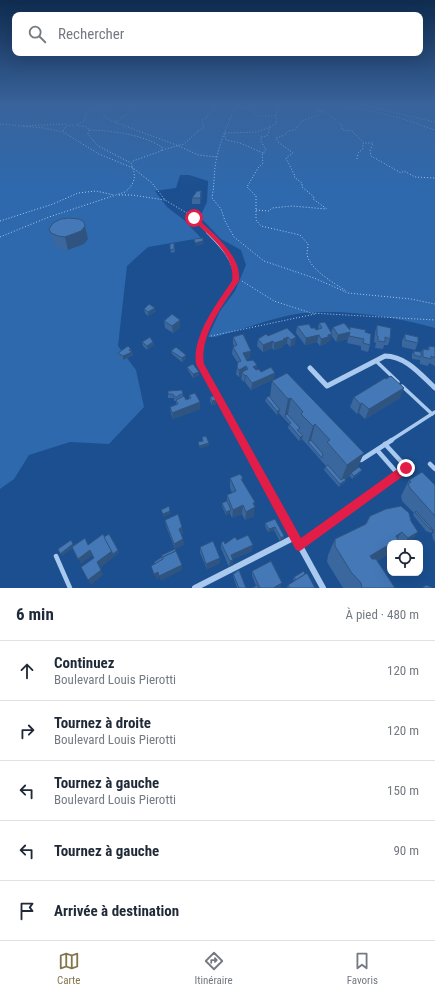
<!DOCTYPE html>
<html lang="fr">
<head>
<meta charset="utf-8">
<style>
  body { margin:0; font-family:"Roboto Condensed",sans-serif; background:#f6f6f7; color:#1f2937 }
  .controls { position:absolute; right:12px; bottom:12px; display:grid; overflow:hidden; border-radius:8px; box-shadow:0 4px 16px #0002 }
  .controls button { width:36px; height:36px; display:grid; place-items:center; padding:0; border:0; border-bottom:1px solid #e0e1e3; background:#fff; color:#1f2937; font:20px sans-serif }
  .stop { position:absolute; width:12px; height:12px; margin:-9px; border:3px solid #e11d48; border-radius:50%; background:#fff }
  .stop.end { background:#e11d48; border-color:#fff; box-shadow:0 1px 4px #0008 }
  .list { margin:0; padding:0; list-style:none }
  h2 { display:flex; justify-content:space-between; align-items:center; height:52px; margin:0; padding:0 16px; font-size:17px }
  h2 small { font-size:13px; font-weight:400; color:#747a83 }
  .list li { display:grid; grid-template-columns:26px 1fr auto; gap:12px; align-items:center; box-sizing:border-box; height:60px; padding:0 16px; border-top:1px solid #e0e1e3 }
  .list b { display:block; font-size:15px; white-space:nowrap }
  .list p { margin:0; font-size:13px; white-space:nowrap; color:#747a83 }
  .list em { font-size:13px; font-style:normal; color:#747a83 }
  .icon { flex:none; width:22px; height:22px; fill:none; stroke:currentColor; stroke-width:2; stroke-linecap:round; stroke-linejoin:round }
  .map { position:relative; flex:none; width:435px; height:588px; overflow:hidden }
  .search { position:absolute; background:#fff; box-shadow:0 4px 16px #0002; left:12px; right:12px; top:12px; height:44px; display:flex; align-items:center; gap:10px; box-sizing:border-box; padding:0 14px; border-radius:8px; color:#747a83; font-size:15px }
  .sheet { height:352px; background:#fff }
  nav { display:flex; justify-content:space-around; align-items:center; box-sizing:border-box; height:56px; border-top:1px solid #e0e1e3; background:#fff; font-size:11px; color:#747a83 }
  nav a { display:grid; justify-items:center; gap:2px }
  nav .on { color:#84754c }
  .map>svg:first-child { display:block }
  .green { fill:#2e69ad }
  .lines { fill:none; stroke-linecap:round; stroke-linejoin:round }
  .path { stroke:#a9c9ee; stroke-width:1; stroke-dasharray:1 2; stroke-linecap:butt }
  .service-far1 { stroke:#a9c9ee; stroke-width:3.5 }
  .service { stroke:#a9c9ee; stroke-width:4.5 }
  .minor-far3 { stroke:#a9c9ee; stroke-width:3 }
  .minor-far2 { stroke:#a9c9ee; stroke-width:4 }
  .minor-far1 { stroke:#a9c9ee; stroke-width:5 }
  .minor { stroke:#a9c9ee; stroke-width:6 }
  .wall { fill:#3a679d }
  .shaded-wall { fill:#305480 }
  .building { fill:#4478b7; stroke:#305480 }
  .route { fill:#e11d48 }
</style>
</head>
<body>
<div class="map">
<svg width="435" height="588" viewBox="0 0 435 588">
  <rect width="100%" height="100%" fill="#1b4f8f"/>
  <!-- green -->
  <path class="green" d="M0,104H435V328C395,316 327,306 286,316C262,322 239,330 215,337H208L220,311L235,291L246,265L241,250L221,239L200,217L207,202L208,181L189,175H180L176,188L155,191L167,207L184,220L201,238L148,247L127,266L118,346L136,370L144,407L109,444L70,442L29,455L14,479L0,489Z"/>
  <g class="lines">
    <!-- path -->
    <g class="path">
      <path d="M112,104L104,112V116L109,120L179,146L198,155L217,157"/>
      <path d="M285,104C277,109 274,113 277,123L270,127L267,136L261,137V141L266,150L262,155L263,163L258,168L247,187L256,196V220L261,226L300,235L308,244C308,247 307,251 307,254C309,269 334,283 346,291"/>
      <path d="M319,104L361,109L400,118L435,130"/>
      <path d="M358,104L435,122"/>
      <path d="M317,110C327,111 334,119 342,125V130L352,131L364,143H373L370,151L371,156L401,173L404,171L415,177L435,178"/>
      <path d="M322,111H319L322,114L302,121L295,130L288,131L285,135L276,138L278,142L293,153L286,158L295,176L294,177L302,183V187L314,197L313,199L327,209"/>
      <path d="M275,116H258L251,108L235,107C227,126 218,146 215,167C214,177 214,187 212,198L221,209L225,221L234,237L264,261L314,278L348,293L411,299L435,304"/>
      <path d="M115,122L143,104"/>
      <path d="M0,124L44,128L63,132L99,154L133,168L152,183L165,200L190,215"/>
      <path d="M77,124L85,121V114L108,106"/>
      <path d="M23,126L67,124"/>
      <path d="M89,130L88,134L98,146L131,163"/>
      <path d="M63,131L66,126L74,125"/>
      <path d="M162,150L184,144L198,131L204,128L202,120L207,118V115L218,108L209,104"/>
      <path d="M263,153L240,143L226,140L224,133L257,132L270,127"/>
      <path d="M357,159L358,153L363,149V143"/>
      <path d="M119,195H132L165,200"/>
      <path d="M256,210L269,211L272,208L292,206L326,209"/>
      <path d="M0,221L53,204L78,193L96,191L114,195"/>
      <path d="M0,237L49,217L125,192C135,184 137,176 131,164L133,161L161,151L162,147C141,134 113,131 89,130L87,127L75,125"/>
      <path d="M242,281L274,301L311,313L435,320"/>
      <path d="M211,336L315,314"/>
    </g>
    <!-- service-far1 -->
    <g class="service-far1">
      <path d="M376,361L398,382"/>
      <path d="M402,386L432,414"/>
      <path d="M390,441L435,412"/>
    </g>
    <!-- service -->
    <g class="service">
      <path d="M377,450L398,474"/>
      <path d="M360,459L361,460L392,440"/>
      <path d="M430,464L435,469"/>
      <path d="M300,546L407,468L385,444"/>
      <path d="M56,556L70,588"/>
    </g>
    <!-- minor-far3 -->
    <path class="minor-far3" d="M194,218L209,233"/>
    <!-- minor-far2 -->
    <path class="minor-far2" d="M208,325L216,310L236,281C236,260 222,246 208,232"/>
    <!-- minor-far1 -->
    <g class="minor-far1">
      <path d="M208,324L201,342L200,364L242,441"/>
      <path d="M310,368L327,386L385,356C406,356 421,375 435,388"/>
    </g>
    <!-- minor -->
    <g class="minor">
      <path d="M242,440L323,588"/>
      <path d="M195,588L295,537"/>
    </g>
  </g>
  <!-- wall -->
  <g class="wall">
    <path d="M202,191V197L200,204H192V198Z"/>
    <path d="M84,222L88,239L84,244L68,250L61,249L55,246L49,229Z"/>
    <path d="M174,243L175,252L171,253L170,244Z"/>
    <path d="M144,309L156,311L148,316L145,313Z"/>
    <path d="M180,320V327L173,333L165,328L164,321Z"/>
    <path d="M319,323L331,333L333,327L349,330L350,327L365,332L370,345L368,352L361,350V346L347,343L348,339L336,342L331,335L330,341L327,342V343L320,346L317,342L305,345L296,333L297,326L311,328L316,330L318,329Z"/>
    <path d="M377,325L390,339L388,345H384L383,349L375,348L376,343L374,342L375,332Z"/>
    <path d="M287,328L295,344L290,347L287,343L283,345V347L274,350L272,348L263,352L257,346L258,339L268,336Z"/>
    <path d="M405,334L418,343L415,350L402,347V341Z"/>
    <path d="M233,337L250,358L246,359L247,361L257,370L261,372L274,379L251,390L245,382H244L241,379L242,375L239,377L236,374L238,363L232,354L233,347L234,346L233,344Z"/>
    <path d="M142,342H153L154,345L147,350L143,346Z"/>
    <path d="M429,346L435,347V366L429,363L428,366L420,364V360L412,359V354L414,351L421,352L423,349L427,350Z"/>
    <path d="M131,349L133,355L123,360L119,356L118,353Z"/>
    <path d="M171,351L186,355V358L182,362L172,354Z"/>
    <path d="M187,367L199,372V375L193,378L188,370Z"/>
    <path d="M272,381L364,453L357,468L362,470L360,473L352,479L350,476L345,479L346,480L344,483L339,487L324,470L326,466L302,439L299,441L288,428L289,424L279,413L277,415L265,401L266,398L270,397Z"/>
    <path d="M182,390L183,397L186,400L189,399V395L200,409L173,419L171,414L170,407L176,404V401H174V398H168V394Z"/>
    <path d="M210,397L216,404L212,405L210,401Z"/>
    <path d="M354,397L400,398L365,419L359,413L357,414L350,407Z"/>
    <path d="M230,478H243L242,481L254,505V516L245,520L242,514L232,518L230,513L226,515L222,506V503L227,501V495L232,493L230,488Z"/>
    <path d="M409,480L435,485V542L433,539L432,534L434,532L433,531L431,533L426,531L413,515L414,513L402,501L401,496Z"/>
    <path d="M401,506L410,543H390L387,555L377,561L395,588H343L327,562L328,555L335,539L365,525L370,516Z"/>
    <path d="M275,519L284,539L280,541L274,530L268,532L265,526V523Z"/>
    <path d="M165,520L183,533L181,534L184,544L175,549L166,526Z"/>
    <path d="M237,540L252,551L233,559V565L229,567L221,548V543L225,544Z"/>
    <path d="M200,547L220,563L207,569L200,553Z"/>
    <path d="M252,571L281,588H252L256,586L252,576Z"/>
    <path d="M233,574L246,588H237L233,576Z"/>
    <path d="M305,574L315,588H287L288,585L294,581L293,579L294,577Z"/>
  </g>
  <!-- shaded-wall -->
  <g class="shaded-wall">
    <path d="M202,191V197L200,204V194Z"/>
    <path d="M85,226L88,239L84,244L68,250L65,237Z"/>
    <path d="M203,241L204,244L196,246L195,243Z"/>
    <path d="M155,308L156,311L148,316V312Z"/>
    <path d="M180,320V327L173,333L172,326Z"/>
    <path d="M350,332L348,339L336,342L338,335Z"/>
    <path d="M332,334L330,341L327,342V343L320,346L321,339L328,335Z"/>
    <path d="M319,335L317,342L305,345L306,338Z"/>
    <path d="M288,337L287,343L283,345V347L274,350V343Z"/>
    <path d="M296,337L295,344L290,347L291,340Z"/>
    <path d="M273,341L272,348L263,352V345Z"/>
    <path d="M153,342L154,345L147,350V346Z"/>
    <path d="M131,349L133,355L123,360V356Z"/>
    <path d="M251,351L250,358L243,360V353Z"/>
    <path d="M186,355V358L182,362V358Z"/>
    <path d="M257,365V372L253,367Z"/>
    <path d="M246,366V373L242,372V375L239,377V370Z"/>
    <path d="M199,372V375L193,378V374Z"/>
    <path d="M275,373L274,379L251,390L252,383Z"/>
    <path d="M246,375L245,382H244L245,376Z"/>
    <path d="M404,388L400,398L365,419L369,409Z"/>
    <path d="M291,398L287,418L285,416L284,419L288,399Z"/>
    <path d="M216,400V404L212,405V401Z"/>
    <path d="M200,402V409L173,419L172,413Z"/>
    <path d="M362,403L359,413L357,414L360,404Z"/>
    <path d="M280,410L279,413L277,415V411Z"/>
    <path d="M315,424L310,444L308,442L313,426Z"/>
    <path d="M303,436L302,439L299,441L300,437Z"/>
    <path d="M209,443V446L199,449V446Z"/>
    <path d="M364,453L356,471L351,473L350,476L340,483L347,465Z"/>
    <path d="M362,470L360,473L352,479L354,476Z"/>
    <path d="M346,480L344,483L339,487L340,484Z"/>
    <path d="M255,502L254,508L255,507L254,516L245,520L246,512L253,503Z"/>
    <path d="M243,505L242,514L232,518L233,510Z"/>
    <path d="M231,510L230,513L226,515V512Z"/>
    <path d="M170,511L171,514L163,517V514Z"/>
    <path d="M182,527L183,533L180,534L179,529Z"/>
    <path d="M275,527L274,530L268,532L269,529Z"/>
    <path d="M402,532L395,541L398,540L396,543H391L396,536Z"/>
    <path d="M418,532L410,543H404L408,538Z"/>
    <path d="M284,536V539L280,541L281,538Z"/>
    <path d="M183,539L184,544L175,549L174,544Z"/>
    <path d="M73,544L75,547L62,556L60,554Z"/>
    <path d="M390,544V551L387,555L360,571L370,556Z"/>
    <path d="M253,545L252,551L231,560V555Z"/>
    <path d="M90,550L93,555L81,564L78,559Z"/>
    <path d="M118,550L119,553L100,568L103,575L91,585L88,580L97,562L112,551Z"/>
    <path d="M220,558V563L207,569L206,564Z"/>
    <path d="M233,560V565L229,567L230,561Z"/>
    <path d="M182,565V570L161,581L159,576Z"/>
    <path d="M158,572L159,578L156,579L154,574Z"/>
    <path d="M282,583L280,588H273Z"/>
  </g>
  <!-- building -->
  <g class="building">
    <path d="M197,191H202L200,194L201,195L200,198H192Z"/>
    <path d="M69,218L79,219L84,222L85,226L81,231L65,237L58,236L51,233L49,229L53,223L61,219Z"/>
    <path d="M203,238V241L195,243L194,239Z"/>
    <path d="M174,243V249L170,250V244Z"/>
    <path d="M149,304L155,308L148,312L144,309Z"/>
    <path d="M172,314L180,320L172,326L164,321Z"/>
    <path d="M325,322L332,334L328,335V337L321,339L319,335L306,338L297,326L309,324L311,328H315L316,330L322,328L319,323Z"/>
    <path d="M344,323L350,330V327L366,330L365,332L371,334L370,345L363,343L364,339L349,336L350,332L338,335L333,327Z"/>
    <path d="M377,325L391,328L390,339L385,337V342L378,341V336H377Z"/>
    <path d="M287,328L296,337L291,340L288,337L283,339L284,340L274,343L273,341L263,345L258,339L266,334L268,336Z"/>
    <path d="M243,334L251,351L243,353L247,361L253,360L257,365L253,367L256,370L259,369L261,372L271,367L275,373L252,383L246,375L245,376L242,372L248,369L246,366L239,370L237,367L238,362L241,361L233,347L237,345L233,337Z"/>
    <path d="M405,334L418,337V343L405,340Z"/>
    <path d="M150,337L153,342L147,346L142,342Z"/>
    <path d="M128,346L131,349L129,350L132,352L123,356L118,353Z"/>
    <path d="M429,346L435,347V358L431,356V359L423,357V349L429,350Z"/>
    <path d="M176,347L186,355L182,358L171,351Z"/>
    <path d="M414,351L421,352V357L414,355Z"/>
    <path d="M193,364L199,372L193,374L187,367Z"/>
    <path d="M287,373L364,453L347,465L327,442L330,440L315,424L313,426L301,414L303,412L291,398L288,399L272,381Z"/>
    <path d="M391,376L404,388L369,409L362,403L360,404L354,397L385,378L386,379Z"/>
    <path d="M182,390L183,394L179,395L177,397H174V395L172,394H168V391Z"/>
    <path d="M195,393L200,402L172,413L170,407L178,404L176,400L184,396L186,400L191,398L189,395Z"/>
    <path d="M214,396L216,400L212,401L210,397Z"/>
    <path d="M269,396L280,410L277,411L266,398Z"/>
    <path d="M287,414L300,428L297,430L303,436L300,437L289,424L291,423L285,416Z"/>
    <path d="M206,436L209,443L199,446L198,442L203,441L202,437Z"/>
    <path d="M311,440L323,454L322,458L308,442Z"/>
    <path d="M328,465L341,480L344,478L346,480L340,484L325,467Z"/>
    <path d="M359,467L362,470L354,476L351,473Z"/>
    <path d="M422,472L435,485V516L410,488L408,484L411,482L409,480Z"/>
    <path d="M240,474L243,478L241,479L255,502L253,503L255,507L246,512L243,505L233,510L227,495L236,491L230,478Z"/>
    <path d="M227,501L231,510L226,512L222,503Z"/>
    <path d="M169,506L170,511L163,514L161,510Z"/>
    <path d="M401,506L409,513L411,521L418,532L408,538L402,532L396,536L398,540L392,543H390V544L370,556L372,559H376L395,588H362L361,583L351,572L335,546V539L366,524L370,516L386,509Z"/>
    <path d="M416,511L434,531L429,528L415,512Z"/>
    <path d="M178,514L182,527L179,529L183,539L174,544L165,520Z"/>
    <path d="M275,519L284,536L281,538L275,527L269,529L265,523Z"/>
    <path d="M103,534L112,551L97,562L101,570L88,580L81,567L94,558L90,550L78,559L72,547L85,538L88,545Z"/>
    <path d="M109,534L118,550L113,554L104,537Z"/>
    <path d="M248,535L253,545L231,555L233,560L230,561L221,543L224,541L225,544L235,537L237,540Z"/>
    <path d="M71,540L73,544L60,554L58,549Z"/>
    <path d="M213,541L220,558L206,564L200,547Z"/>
    <path d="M175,549L176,551L163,557V559L155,564L154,562L162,557V555Z"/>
    <path d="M176,551L182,565L159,576L158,572L154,574L151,566L163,559V557Z"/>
    <path d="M271,561L282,583L273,588H260L252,571Z"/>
    <path d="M239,570L246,588H239L233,574Z"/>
    <path d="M304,571L305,574L296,580L294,577Z"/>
    <path d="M307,573L315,588H290L288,585Z"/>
    <path d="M257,585L259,588H252Z"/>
    <path d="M426,585L431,587L432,588H422Z"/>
  </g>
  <!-- sky -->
  <linearGradient id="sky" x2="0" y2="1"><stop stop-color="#0f2b4f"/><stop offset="0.56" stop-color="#39639b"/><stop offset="1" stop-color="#39639b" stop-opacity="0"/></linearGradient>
  <rect width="435" height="186" fill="url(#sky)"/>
  <!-- route -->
  <path class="route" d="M192,217H196C212,233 242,255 239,281C224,303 199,336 204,364L301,538L403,465L406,464L410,465L411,468L410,471L300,551L296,550L196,364C192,336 217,303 232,281C236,255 208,235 192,219Z"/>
</svg>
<div class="controls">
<button><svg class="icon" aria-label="locate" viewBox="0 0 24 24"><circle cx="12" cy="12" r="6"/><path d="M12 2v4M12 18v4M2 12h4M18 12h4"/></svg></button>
</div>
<div class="stop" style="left:194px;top:218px"></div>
<div class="stop end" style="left:406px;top:468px"></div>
<div class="search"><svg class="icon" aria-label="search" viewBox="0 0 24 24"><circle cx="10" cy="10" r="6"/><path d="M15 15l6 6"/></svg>Rechercher</div>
</div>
<section class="sheet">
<h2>6 min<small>À pied · 480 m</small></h2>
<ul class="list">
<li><svg class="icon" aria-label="ahead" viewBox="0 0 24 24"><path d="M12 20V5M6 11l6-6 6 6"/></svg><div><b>Continuez</b><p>Boulevard Louis Pierotti</p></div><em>120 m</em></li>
<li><svg class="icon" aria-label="right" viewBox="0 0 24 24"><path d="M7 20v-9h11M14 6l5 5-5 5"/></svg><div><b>Tournez à droite</b><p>Boulevard Louis Pierotti</p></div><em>120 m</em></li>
<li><svg class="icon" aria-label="left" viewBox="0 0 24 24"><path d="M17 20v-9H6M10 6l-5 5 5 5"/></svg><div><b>Tournez à gauche</b><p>Boulevard Louis Pierotti</p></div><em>150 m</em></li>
<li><svg class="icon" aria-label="left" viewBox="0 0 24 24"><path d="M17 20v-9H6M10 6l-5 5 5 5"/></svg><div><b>Tournez à gauche</b></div><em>90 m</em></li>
<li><svg class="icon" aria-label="arrive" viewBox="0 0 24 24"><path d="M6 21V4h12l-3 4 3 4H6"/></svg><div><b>Arrivée à destination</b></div></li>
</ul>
</section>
<nav>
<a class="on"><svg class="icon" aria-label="map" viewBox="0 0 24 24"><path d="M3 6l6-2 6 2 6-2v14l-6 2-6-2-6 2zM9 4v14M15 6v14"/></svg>Carte</a>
<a><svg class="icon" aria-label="directions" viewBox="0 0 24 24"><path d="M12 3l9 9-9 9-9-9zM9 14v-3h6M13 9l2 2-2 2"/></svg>Itinéraire</a>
<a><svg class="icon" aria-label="saved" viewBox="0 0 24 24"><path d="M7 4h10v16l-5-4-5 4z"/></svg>Favoris</a>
</nav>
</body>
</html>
